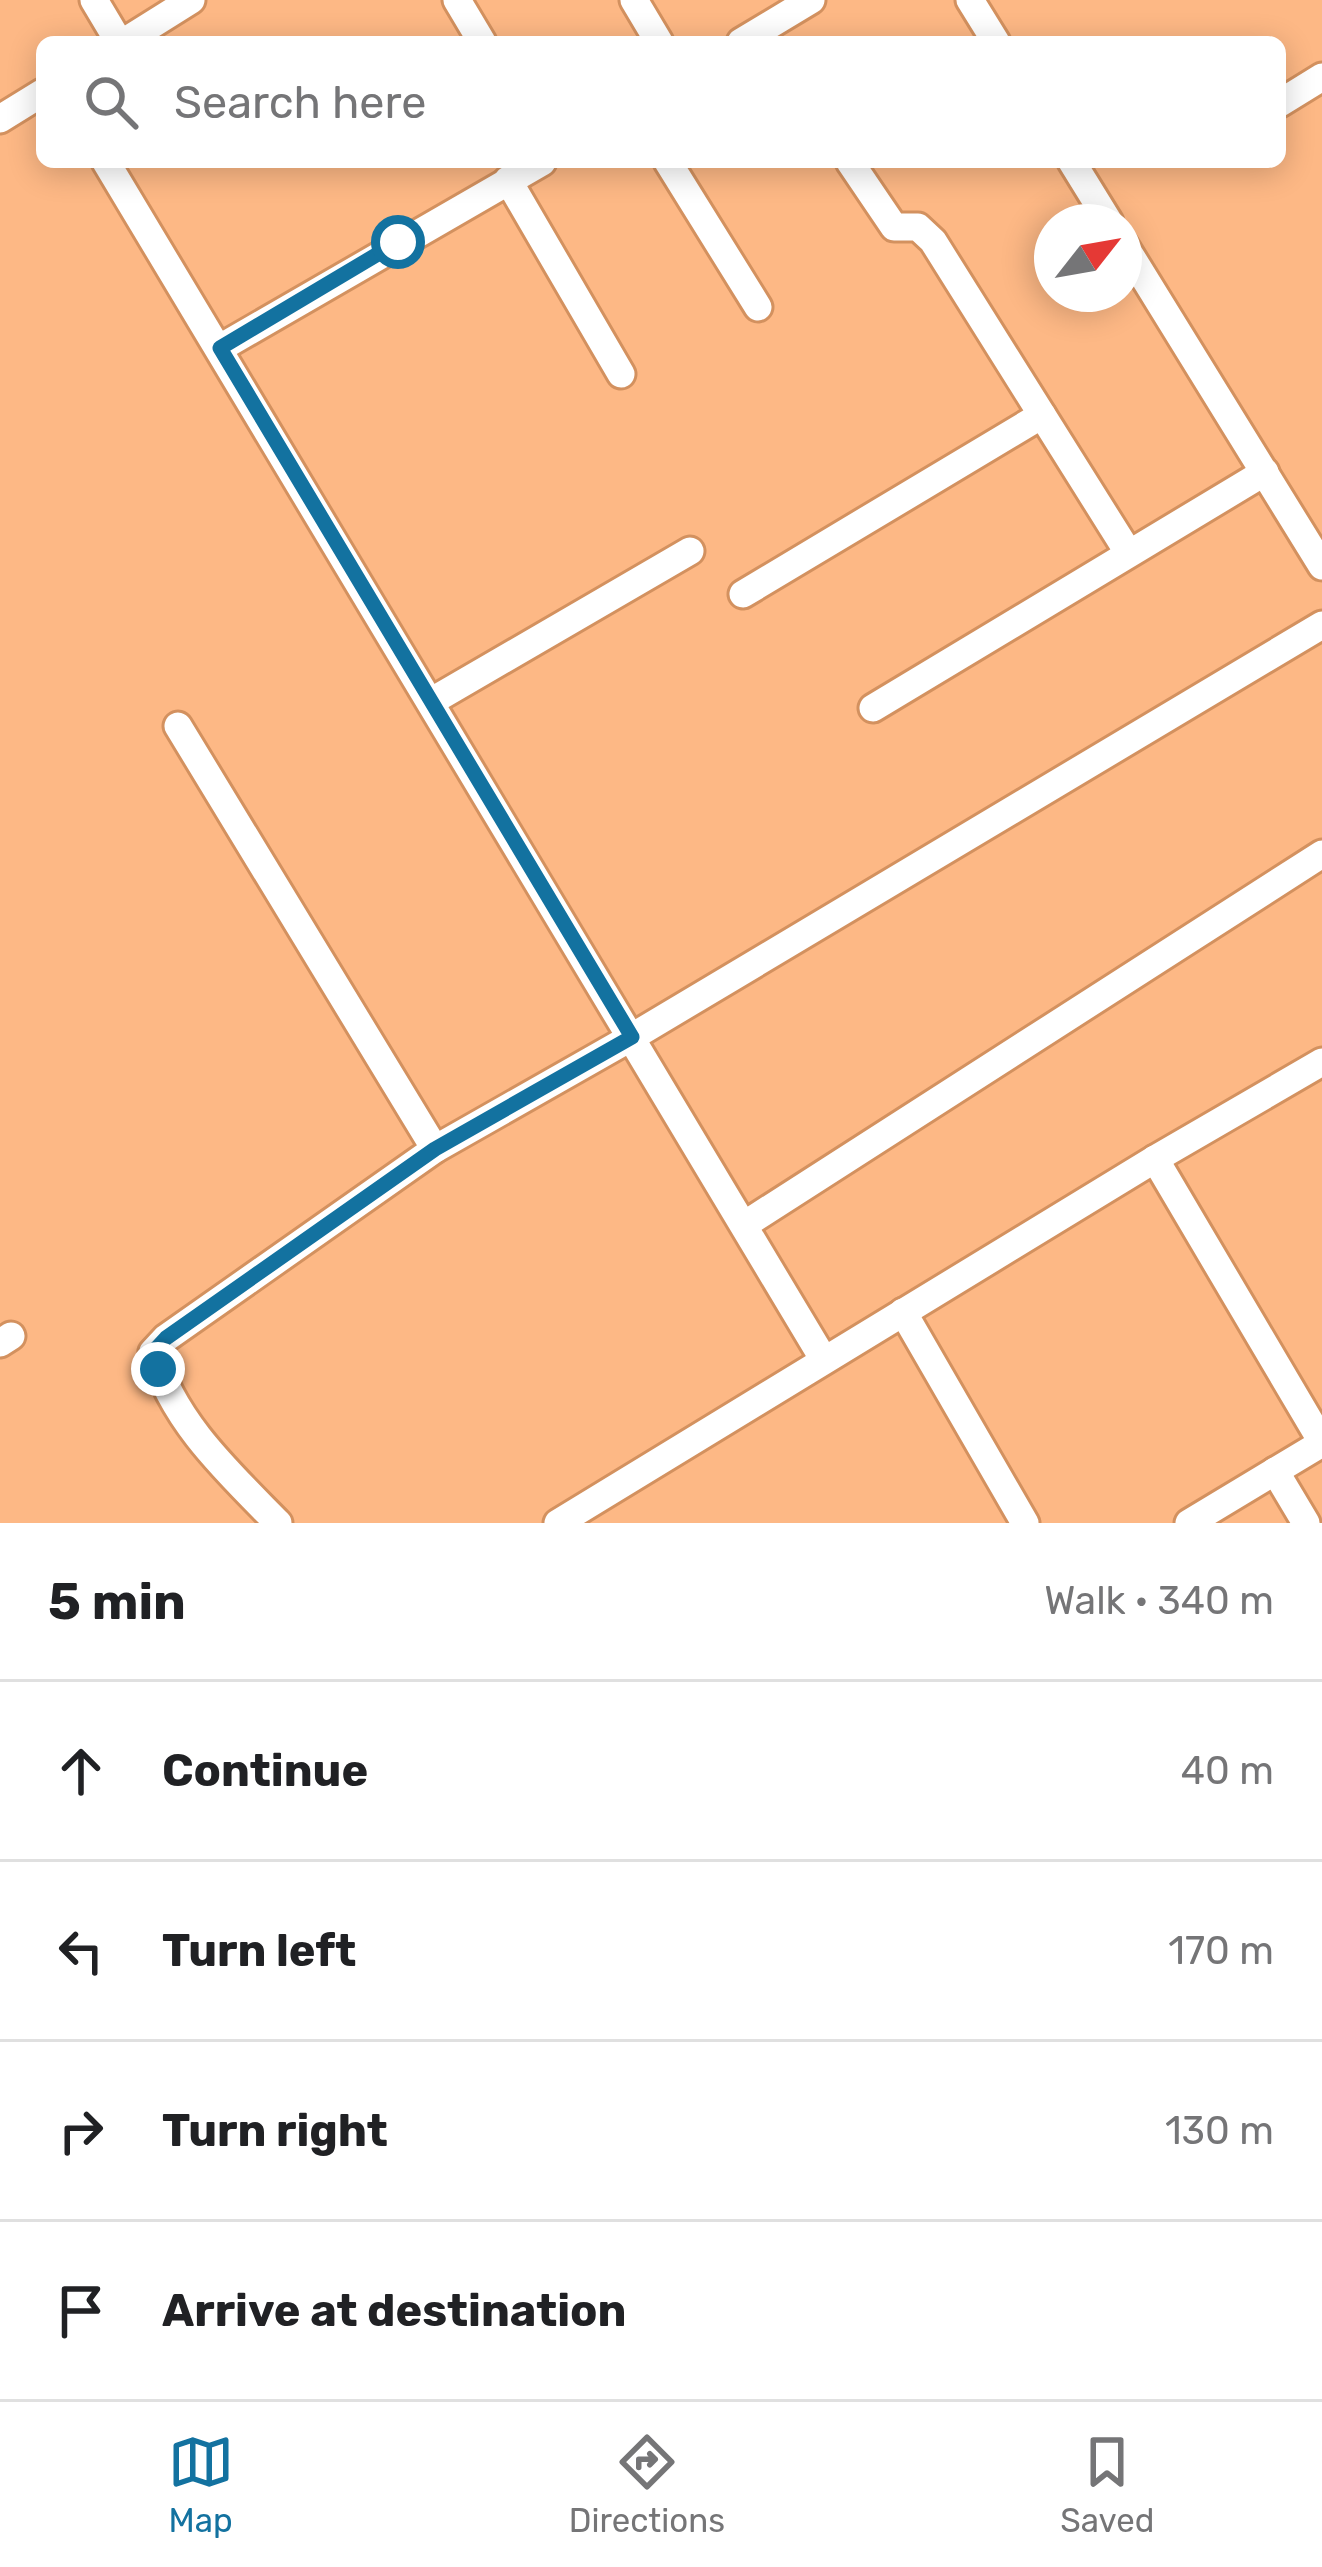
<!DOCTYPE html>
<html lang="en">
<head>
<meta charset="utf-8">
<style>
  body { margin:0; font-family:Rubik,sans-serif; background:#f6f6f6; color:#202124 }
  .compass { position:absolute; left:1034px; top:204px; width:108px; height:108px; border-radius:50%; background:#fff; box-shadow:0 6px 30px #0003; rotate:59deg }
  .stop { position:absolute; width:36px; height:36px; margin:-27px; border:9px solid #1372a0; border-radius:50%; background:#fff }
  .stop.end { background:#1372a0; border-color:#fff; box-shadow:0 3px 12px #0008 }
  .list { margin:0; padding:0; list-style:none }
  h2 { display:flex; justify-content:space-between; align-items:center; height:156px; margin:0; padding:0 48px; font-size:51px }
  h2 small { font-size:39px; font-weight:400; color:#757577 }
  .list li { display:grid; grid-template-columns:78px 1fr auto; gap:36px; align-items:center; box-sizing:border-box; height:180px; padding:0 48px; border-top:3px solid #e0e0e0 }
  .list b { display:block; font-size:45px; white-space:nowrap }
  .list em { font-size:39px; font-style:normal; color:#757577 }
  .icon { flex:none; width:66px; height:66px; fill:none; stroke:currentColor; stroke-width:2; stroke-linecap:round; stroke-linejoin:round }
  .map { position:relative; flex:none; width:1322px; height:1523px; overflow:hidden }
  .search { position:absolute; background:#fff; box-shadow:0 6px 30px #0003; left:36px; right:36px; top:36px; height:132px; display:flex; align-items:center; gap:30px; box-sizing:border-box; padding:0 42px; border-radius:18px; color:#757577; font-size:45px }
  .sheet { height:876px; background:#fff }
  nav { display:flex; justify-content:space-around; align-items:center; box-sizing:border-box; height:168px; border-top:3px solid #e0e0e0; background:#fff; font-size:33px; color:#757577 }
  nav a { display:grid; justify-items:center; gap:6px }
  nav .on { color:#1372a0 }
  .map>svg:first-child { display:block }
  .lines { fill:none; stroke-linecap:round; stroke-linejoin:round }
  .minor-casing { stroke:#d3915f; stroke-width:33 }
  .minor { stroke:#fff; stroke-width:27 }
  .route { stroke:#1372a0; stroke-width:15 }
</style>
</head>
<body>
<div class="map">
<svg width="1322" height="1523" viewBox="0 0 1322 1523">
  <rect width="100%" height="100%" fill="#fdb885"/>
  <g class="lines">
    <defs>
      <g id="minor">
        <path d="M94,0L119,42"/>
        <path d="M457,0L482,42"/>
        <path d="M634,0L659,42"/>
        <path d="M970,0L996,42"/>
        <path d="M124,42L191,0"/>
        <path d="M741,42L811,0"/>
        <path d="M1280,103L1322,77"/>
        <path d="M0,119L42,93"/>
        <path d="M106,162L824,1360"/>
        <path d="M668,162L758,307"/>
        <path d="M850,162L894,227H918L933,241L1128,552"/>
        <path d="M1072,162L1109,222"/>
        <path d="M508,180L621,374"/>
        <path d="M1124,245L1322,566"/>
        <path d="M220,348L542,162"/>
        <path d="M743,594L1042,415"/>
        <path d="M432,701L690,551"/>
        <path d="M873,708L1265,472"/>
        <path d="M178,726L435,1149"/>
        <path d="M1155,1159L1322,1442"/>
        <path d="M744,1225L1322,854"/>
        <path d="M903,1312L1025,1523"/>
        <path d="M0,1343L11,1336"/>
        <path d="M1275,1471L1306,1523"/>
        <path d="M278,1523C229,1473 173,1422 153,1352L166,1338L435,1149L632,1037L1322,625"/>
        <path d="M558,1523L1155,1159L1322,1062"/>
        <path d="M1189,1523L1322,1443"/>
      </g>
    </defs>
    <!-- minor casing -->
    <use href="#minor" class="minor-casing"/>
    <!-- minor -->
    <use href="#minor" class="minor"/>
  </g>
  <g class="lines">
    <!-- route -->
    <path class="route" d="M158,1369L153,1352L166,1338L435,1149L632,1037L220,348L398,242"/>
  </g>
</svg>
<svg class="compass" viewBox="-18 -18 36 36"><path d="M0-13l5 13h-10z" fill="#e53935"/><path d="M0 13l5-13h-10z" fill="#757577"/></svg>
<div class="stop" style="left:398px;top:242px"></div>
<div class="stop end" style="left:158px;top:1369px"></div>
<div class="search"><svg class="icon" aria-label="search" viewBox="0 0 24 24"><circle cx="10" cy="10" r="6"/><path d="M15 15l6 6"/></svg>Search here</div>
</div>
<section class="sheet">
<h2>5 min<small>Walk · 340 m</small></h2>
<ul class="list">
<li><svg class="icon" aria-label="ahead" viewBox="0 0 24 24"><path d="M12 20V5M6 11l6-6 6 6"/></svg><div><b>Continue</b></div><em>40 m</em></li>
<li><svg class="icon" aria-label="left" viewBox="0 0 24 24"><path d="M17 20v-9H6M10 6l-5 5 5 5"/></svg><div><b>Turn left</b></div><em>170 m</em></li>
<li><svg class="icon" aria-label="right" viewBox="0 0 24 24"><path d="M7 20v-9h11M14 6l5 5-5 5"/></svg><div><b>Turn right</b></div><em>130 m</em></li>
<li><svg class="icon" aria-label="arrive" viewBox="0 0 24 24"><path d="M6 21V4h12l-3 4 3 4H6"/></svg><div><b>Arrive at destination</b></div></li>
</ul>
</section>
<nav>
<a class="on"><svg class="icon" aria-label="map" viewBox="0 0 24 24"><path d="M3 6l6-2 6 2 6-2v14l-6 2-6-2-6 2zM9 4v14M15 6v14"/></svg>Map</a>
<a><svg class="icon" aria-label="directions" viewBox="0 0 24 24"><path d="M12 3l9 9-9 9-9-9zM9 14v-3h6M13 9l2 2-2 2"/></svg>Directions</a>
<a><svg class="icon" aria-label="saved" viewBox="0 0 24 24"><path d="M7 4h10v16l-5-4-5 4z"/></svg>Saved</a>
</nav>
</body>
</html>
